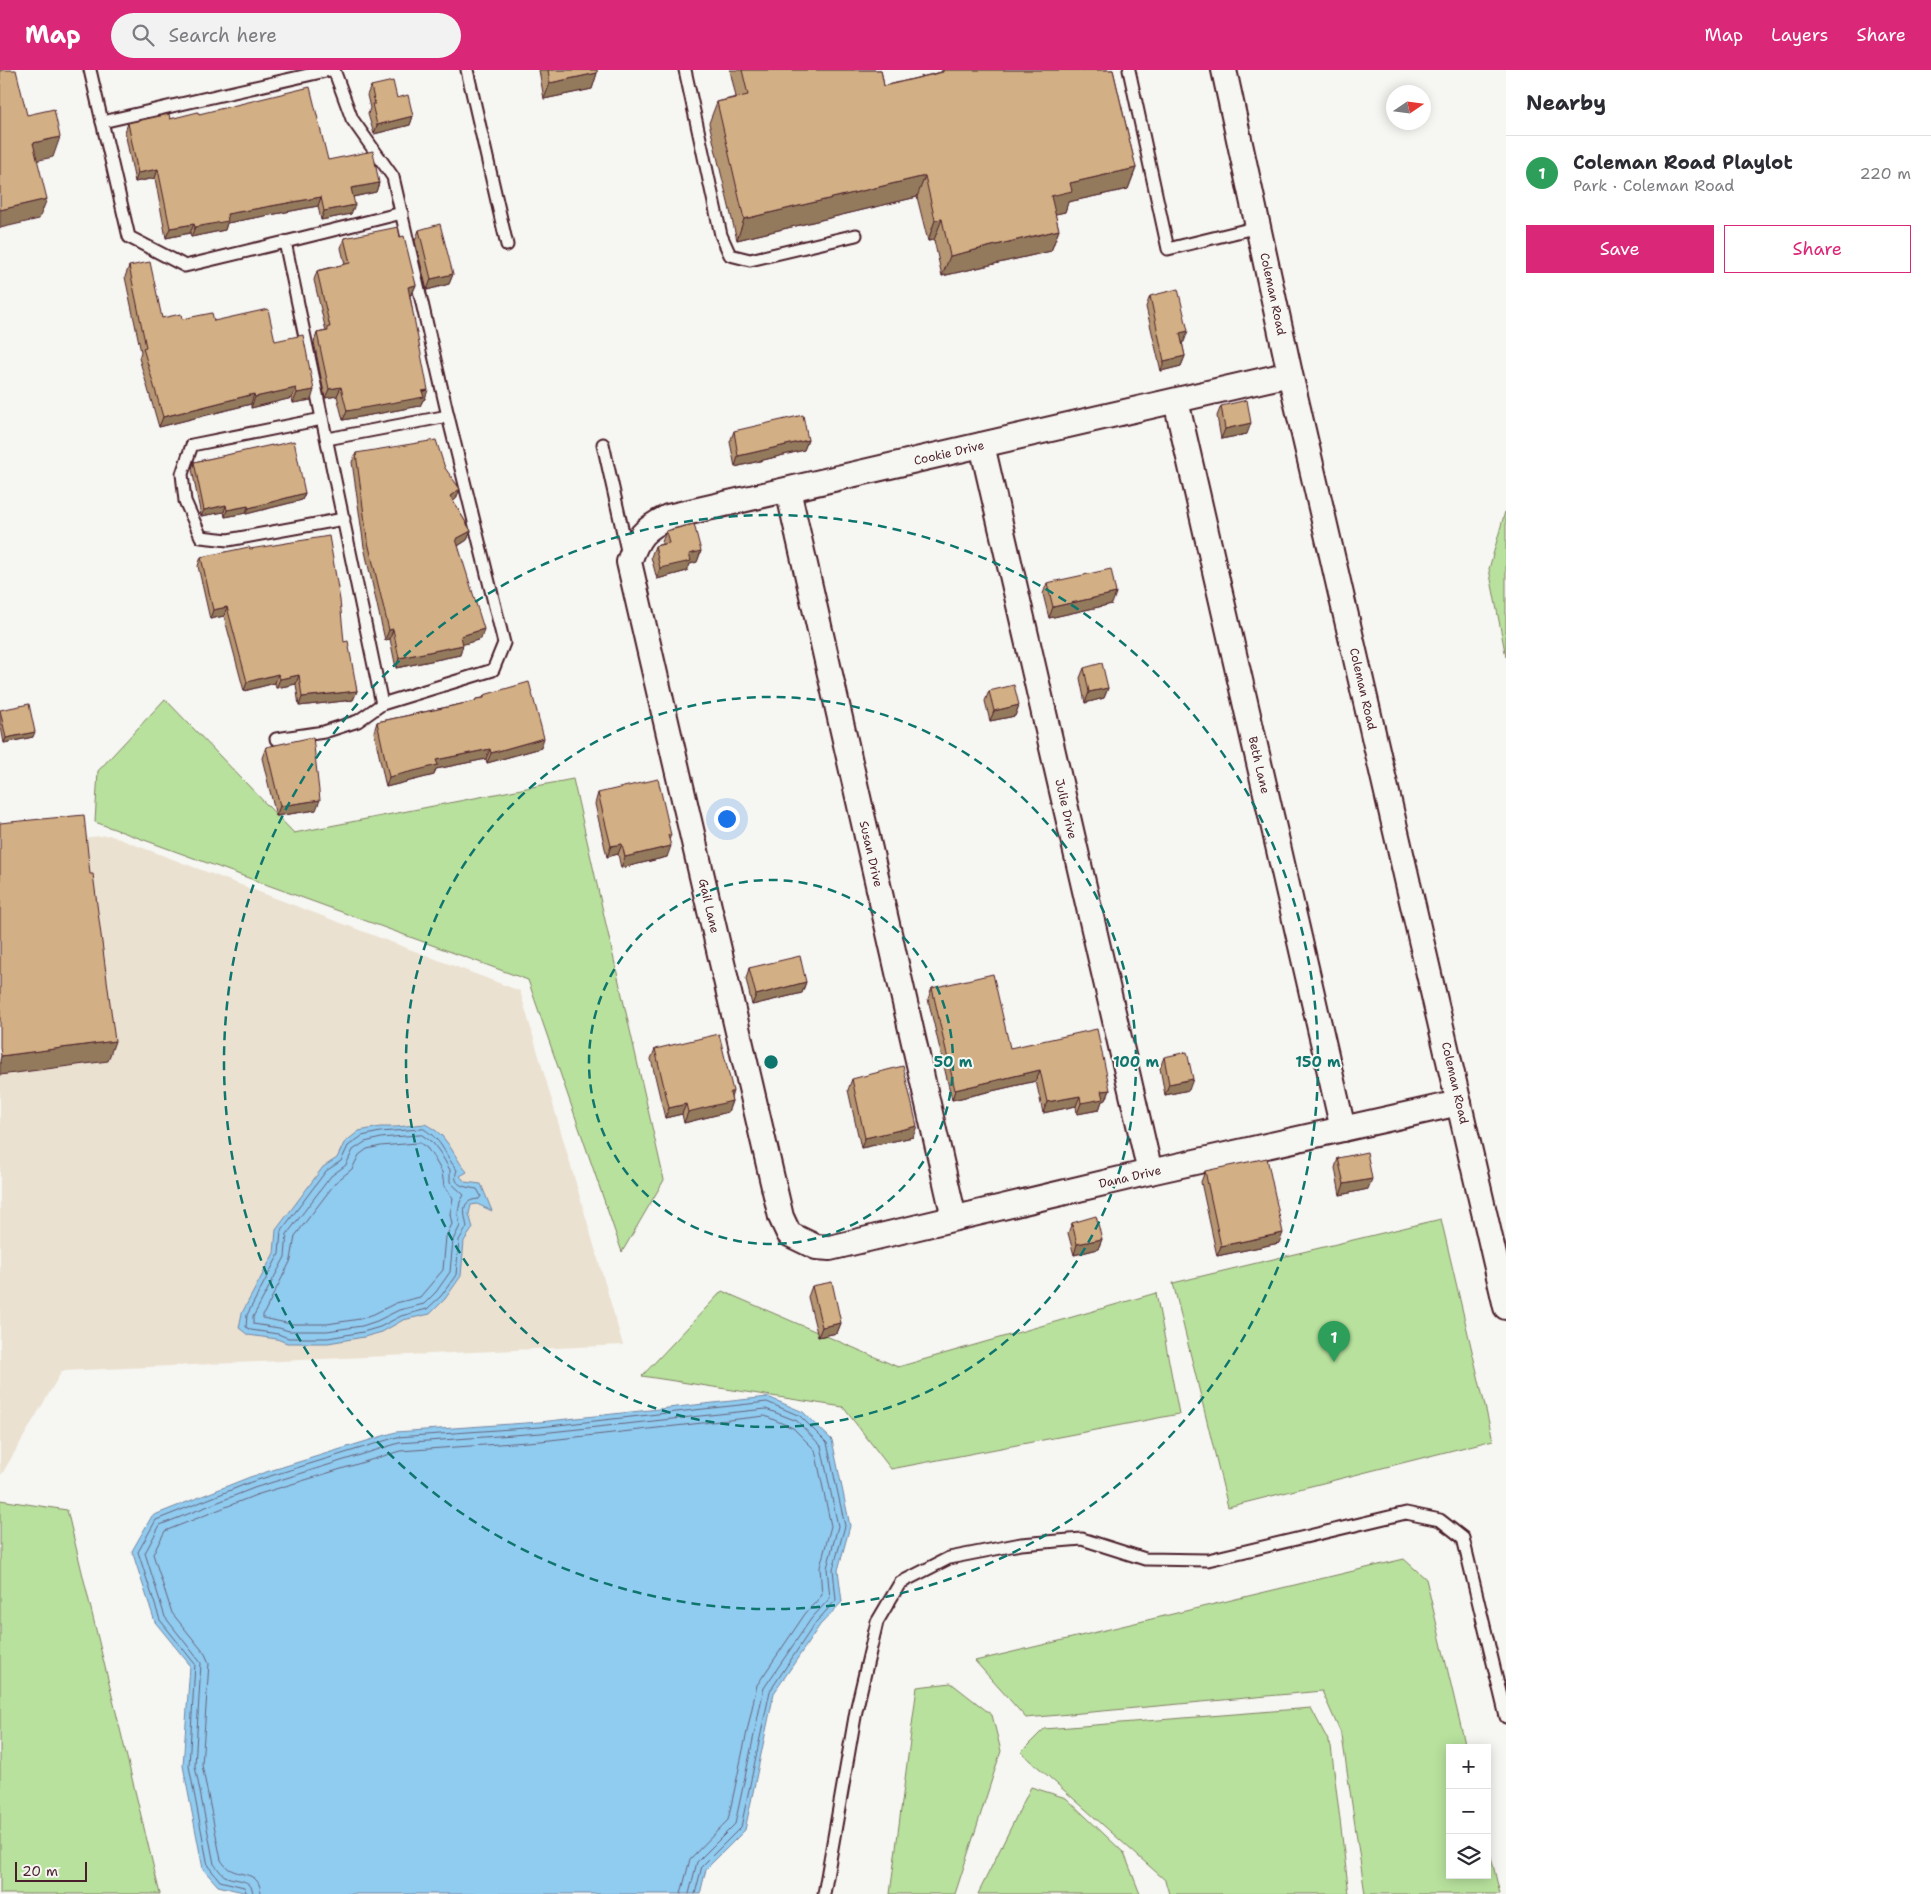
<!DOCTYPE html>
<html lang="en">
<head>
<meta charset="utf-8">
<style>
  body { margin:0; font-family:"Shantell Sans",sans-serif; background:#f2f2f3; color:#2b2b33 }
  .controls { position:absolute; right:15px; bottom:15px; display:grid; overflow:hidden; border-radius:0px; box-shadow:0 2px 12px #0003 }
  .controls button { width:45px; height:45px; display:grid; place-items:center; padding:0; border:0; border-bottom:1px solid #e1e1e2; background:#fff; color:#2b2b33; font:25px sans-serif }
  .compass { position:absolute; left:1386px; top:15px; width:45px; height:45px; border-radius:50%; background:#fff; box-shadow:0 2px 12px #0003; rotate:77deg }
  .scale { position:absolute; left:15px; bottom:12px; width:72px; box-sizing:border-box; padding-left:5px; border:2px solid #4a1f2b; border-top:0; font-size:14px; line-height:18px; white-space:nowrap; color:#4a1f2b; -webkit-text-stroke:4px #f6f6f2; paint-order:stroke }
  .you { position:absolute; left:726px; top:748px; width:18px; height:18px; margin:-12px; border:4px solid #fff; border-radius:50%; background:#1a73e8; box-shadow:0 0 0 8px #1a73e833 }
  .badge { display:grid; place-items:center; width:32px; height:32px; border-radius:50%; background:#db2777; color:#fff; font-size:16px; font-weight:700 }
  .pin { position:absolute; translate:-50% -41px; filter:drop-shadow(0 1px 2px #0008) }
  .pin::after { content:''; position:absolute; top:26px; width:18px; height:15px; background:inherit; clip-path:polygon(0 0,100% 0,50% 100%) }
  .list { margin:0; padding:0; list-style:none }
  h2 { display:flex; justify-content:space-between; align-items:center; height:65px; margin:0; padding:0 20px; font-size:21px }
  h2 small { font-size:16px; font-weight:400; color:#7c7c81 }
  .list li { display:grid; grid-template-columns:32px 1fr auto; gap:15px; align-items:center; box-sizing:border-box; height:75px; padding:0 20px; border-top:1px solid #e1e1e2 }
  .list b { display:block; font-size:19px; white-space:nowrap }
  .list p { margin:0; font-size:16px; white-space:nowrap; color:#7c7c81 }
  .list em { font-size:16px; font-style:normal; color:#7c7c81 }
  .actions { display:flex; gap:10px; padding:15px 20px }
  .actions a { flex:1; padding:11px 0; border:1px solid #db2777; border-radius:0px; text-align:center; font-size:18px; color:#db2777 }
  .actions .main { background:#db2777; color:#fff }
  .icon { flex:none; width:28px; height:28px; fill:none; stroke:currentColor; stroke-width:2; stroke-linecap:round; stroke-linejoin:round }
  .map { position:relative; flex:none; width:1506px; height:1824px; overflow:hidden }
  header { display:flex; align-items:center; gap:30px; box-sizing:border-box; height:70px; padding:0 25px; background:#db2777; color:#fff }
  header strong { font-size:24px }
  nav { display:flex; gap:28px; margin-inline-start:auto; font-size:18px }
  .search { width:350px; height:45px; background:#f2f2f3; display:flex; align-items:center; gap:12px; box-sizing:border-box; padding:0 18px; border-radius:28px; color:#7c7c81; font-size:19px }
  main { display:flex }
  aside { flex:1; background:#fff }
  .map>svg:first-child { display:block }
  .built { fill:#ebe1d1 }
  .green { fill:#b8e19d; stroke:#818064 }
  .water { fill:#90cbf0; stroke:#7486a1 }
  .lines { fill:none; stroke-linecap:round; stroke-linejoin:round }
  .shore { stroke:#66647a; stroke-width:1 }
  .service-casing { stroke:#4a1f2b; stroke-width:15 }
  .minor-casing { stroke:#4a1f2b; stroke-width:28 }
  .service { stroke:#f6f6f2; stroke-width:11 }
  .minor { stroke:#f6f6f2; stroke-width:24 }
  .wall { fill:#b59672; stroke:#4a1f2b }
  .shaded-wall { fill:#937a5c; stroke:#4a1f2b }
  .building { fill:#d2af84; stroke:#4a1f2b }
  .ring { fill:none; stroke:#0f766e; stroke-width:2.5; stroke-dasharray:9 6 }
  .labels { text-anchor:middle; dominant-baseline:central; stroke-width:4; stroke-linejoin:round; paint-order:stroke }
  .street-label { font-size:12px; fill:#4a1f2b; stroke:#f6f6f2 }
  .centre { fill:#0f766e; stroke:#f6f6f2; stroke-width:2.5 }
  .ring-label { font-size:15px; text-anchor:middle; font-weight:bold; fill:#0f766e; stroke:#f6f6f2; stroke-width:4; stroke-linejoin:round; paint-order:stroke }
</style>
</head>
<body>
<header>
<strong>Map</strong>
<div class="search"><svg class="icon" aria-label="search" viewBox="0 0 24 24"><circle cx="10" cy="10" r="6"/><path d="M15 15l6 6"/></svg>Search here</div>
<nav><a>Map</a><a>Layers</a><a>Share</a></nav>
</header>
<main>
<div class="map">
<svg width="1506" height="1824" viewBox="0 0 1506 1824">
  <rect width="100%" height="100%" fill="#f6f6f2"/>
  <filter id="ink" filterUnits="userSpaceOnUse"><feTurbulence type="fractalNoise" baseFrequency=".02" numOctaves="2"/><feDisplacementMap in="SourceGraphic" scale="10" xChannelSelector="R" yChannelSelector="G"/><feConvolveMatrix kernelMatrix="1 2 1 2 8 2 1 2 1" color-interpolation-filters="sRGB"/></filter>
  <g filter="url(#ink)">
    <!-- built -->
    <path class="built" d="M109,765L520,921L623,1275L62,1301L2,1404H0V777Z"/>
    <!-- green -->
    <g class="green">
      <path d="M1506,438V587L1489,499Z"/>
      <path d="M165,629L294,763L573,709L664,1110L622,1182L528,910L95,752L98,701Z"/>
      <path d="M1441,1149L1493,1370L1228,1437L1173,1213Z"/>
      <path d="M722,1221L898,1297L1156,1223L1179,1344L891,1399L843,1337L642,1306Z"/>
      <path d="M0,1430L67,1440L160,1824H0Z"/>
      <path d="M1404,1489L1426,1509L1466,1678H1450V1805H1487V1770L1500,1824H1365L1342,1666L1322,1621L1026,1648L975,1591Z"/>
      <path d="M951,1613L992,1645L1001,1681L955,1824H890L917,1617Z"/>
      <path d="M1311,1638L1331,1676L1349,1824H1169L1165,1810L1021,1682L1044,1659Z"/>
      <path d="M1031,1717L1066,1728L1124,1783L1140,1824H978Z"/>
    </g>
    <!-- water -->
    <g class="water">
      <path d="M425,1054C431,1057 437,1061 442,1066C452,1077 457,1091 467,1102L460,1106L465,1112L481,1114L492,1141L477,1134L471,1135L469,1144L473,1158L464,1171L461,1206L445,1229L430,1244L403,1250L382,1262L364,1267L328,1273H287L277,1269L248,1265L239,1258L242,1243L274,1183L276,1160L323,1097L337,1088L344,1073L359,1061L380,1057H396Z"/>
      <path d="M768,1327L803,1342L832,1370L850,1456L838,1500L842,1532L820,1555L774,1623L745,1760L706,1799L700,1824H251L218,1816L203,1799L183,1696L190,1595L155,1552L132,1481L152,1446L250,1407L396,1362L540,1352Z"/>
    </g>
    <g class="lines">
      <!-- shore -->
      <g class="shore">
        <path d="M424,1059C445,1073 443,1083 457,1100C451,1116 465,1117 477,1119L481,1126L479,1129C460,1130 464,1142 467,1157L459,1170L456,1205L441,1226L427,1239L401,1246L380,1257L363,1262L328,1268H288L278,1264L251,1260L246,1257L247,1245L279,1184L281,1161L326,1101L341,1091L348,1076L362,1066L380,1062Z"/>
        <path d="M422,1065L433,1073L441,1084L450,1100V1112L464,1125L460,1132L458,1143L460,1156L453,1170L450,1202L436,1222L424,1234L399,1240L377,1251L362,1256L327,1261H289L279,1258L253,1254V1247L285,1187L287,1164L331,1106L346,1095L353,1080L365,1072L381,1068Z"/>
        <path d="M420,1073L427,1078L434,1088L442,1102L444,1116L453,1128L450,1144L452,1154L446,1167L443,1200L420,1227L396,1233L374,1244L360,1249L327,1254H291L263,1248V1245L291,1190L295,1166L336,1112L352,1099L359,1085L367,1079L381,1076Z"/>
        <path d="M247,1824L244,1817L220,1811L208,1796L189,1696L195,1594L160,1550L138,1482L156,1450L251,1412L397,1367L540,1357L767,1332L800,1346L827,1373L845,1456L833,1499L836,1530L816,1552L770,1621L741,1757L702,1796L695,1824"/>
        <path d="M253,1824C252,1807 236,1812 225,1806C221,1804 217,1797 214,1794L195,1696L201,1593L165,1547L145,1483L160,1455L254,1418L399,1373L541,1363L766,1339L797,1351L821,1376L838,1456L827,1498L830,1528L811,1549L764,1618L735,1754L697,1792L689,1824"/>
        <path d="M261,1824C260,1801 243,1807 229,1799C226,1797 223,1793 221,1790L202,1695L209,1593L205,1584L172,1543L153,1484L165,1461L256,1425L400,1381L541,1371L765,1346L793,1358L815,1380L831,1456L820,1497L822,1525L805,1544L757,1615L728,1750L690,1789L681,1824"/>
      </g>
      <defs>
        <g id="service">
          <path d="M90,0L129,167L185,196L285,172L382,634"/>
          <path d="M467,0L507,175"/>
          <path d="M685,0L721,165L730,185L750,190L856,165"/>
          <path d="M1129,0L1168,179L1258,157"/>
          <path d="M102,52L330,0"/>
          <path d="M285,172L402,143"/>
          <path d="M322,349L192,375L182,404L185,431L201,467L228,470L344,449"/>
          <path d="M327,369L448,346"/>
          <path d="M603,374L628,485"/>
          <path d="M276,669L324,662L358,651L382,634L493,600L504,573L448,346L393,107L352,49L334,0"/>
          <path d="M824,1824L856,1641L877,1552L900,1513L949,1488L1021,1474L1082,1469L1145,1489L1208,1490L1406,1443L1440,1450L1463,1468L1506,1647"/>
        </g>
        <g id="minor">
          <path d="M1224,0L1290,304L1506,1237"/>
          <path d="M1290,304L668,447C643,460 638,466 629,492L781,1147L789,1164L816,1177L830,1178L1150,1102L1459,1033"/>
          <path d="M1176,331L1343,1059"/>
          <path d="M982,375L1150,1102"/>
          <path d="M788,420L954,1148"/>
        </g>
      </defs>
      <!-- service casing -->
      <use href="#service" class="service-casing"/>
      <!-- minor casing -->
      <use href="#minor" class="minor-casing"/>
      <!-- service -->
      <use href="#service" class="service"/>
      <!-- minor -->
      <use href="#minor" class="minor"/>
    </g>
    <!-- wall -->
    <g class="wall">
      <path d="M539,0H597V3L592,19L544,29Z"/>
      <path d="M730,0H881L884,16L941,2L942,0H1113L1136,98L1128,119L1068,132L1065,142L1055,144L1059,160L1051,181L942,206L934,170L928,171L917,127L737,170L709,53L717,32L736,27Z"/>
      <path d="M371,16L397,28L413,46L410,55L374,64L368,44L370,38L367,25Z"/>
      <path d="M199,44L328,90L379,113L376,122L353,127L351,144L321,150L318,136L227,153L225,160L191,167L190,163L166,168L155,108L135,112L125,62L128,53L170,49Z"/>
      <path d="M419,160L453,204L449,214L427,220L415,171Z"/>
      <path d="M400,167L416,215L412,224L410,225L425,329L423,330L420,336L343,350L337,326L325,328L314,272L317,263L326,261L314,210L317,201L345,194L341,178L344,168Z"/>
      <path d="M129,196L162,248L214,251L275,271L311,330L293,333L292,328L251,338V334L159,357L139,288L141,282L125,207Z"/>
      <path d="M1150,226L1184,272H1182L1185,286L1181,296L1161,301L1146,237Z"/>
      <path d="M1221,336L1247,364L1221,369L1217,346Z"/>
      <path d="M734,361L808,370L804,380L735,397L730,372Z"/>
      <path d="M272,376L305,423L302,430L246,444V443L225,447L224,442L201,446L192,399L194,392Z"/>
      <path d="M356,383L445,398L456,429L453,431L471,461L467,470L458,476L481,569L463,574L460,585L396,598L390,569L385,570L364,477L352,392Z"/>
      <path d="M666,461L701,481L697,492L690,494L687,501L657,509L651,487L655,476L662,474V472Z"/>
      <path d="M250,479L344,572L357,621L353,630L299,636L296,614L276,618L275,613L244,621L224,546L210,549L198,496L201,487Z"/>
      <path d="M1047,513L1112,534L1049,548L1043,524Z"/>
      <path d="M1084,598L1108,618L1104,628L1085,633L1080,608Z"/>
      <path d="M989,621L1019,635L1015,646L990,651L985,631Z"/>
      <path d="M484,625L541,678L487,693L486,689L436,699L434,705L386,717L374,662L377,652L475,631L476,629L483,628Z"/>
      <path d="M0,640L33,667L4,673L0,652Z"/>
      <path d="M266,677L316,740L276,746L262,688Z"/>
      <path d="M598,723L671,765L669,770L667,787L621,798L618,784L607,787L595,734Z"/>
      <path d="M749,898L806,912L802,923L752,935L746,909Z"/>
      <path d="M932,918L1010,978L1110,1020L1106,1030L1102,1031L1099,1040L1077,1044L1076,1036L1043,1043L1036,1011L952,1030L928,929Z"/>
      <path d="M655,979L731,1028L732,1031L728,1042L684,1053L682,1044L665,1048L651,989Z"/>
      <path d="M1164,987L1189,1020L1165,1025L1160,998Z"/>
      <path d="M852,1009L913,1067L861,1078L848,1020Z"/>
      <path d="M1338,1088L1368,1119L1340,1125L1335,1098Z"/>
      <path d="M1205,1101L1279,1173L1217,1186L1201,1112Z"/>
      <path d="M1072,1153L1102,1169L1098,1179L1074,1185L1068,1163Z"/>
      <path d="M812,1216L841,1253L837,1263L818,1267L808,1227Z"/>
    </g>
    <!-- shaded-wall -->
    <g class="shaded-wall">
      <path d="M597,3L592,19L544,29L550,13Z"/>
      <path d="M413,46L410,55L374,64L377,55Z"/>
      <path d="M60,67L53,87L26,93L33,73Z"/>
      <path d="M1136,98L1128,119L1068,132L1065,142L1043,147L1051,126L1070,113Z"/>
      <path d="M158,99L155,108L135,112L138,103Z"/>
      <path d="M925,106L917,127L737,170L744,149Z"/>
      <path d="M379,113L376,122L348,128L351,118Z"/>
      <path d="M321,127L318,136L227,153L225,160L191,167L195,157L227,144Z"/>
      <path d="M47,129L39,149L0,158V140Z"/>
      <path d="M355,135L351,144L321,150L324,141Z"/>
      <path d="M942,149L934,170L928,171L935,150Z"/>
      <path d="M194,154L190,163L166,168L170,158Z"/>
      <path d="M1059,160L1051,181L942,206L950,186Z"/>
      <path d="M453,204L449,214L427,220L431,209Z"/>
      <path d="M416,215L412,224L405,226L408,217Z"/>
      <path d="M1188,261L1184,272L1176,274L1180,263Z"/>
      <path d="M1185,286L1181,296L1161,301L1164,291Z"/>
      <path d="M341,317L337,326L325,328L329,319Z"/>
      <path d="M296,318L292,328L251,338L255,327Z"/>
      <path d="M314,320L311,330L293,333L297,323Z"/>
      <path d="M428,320L425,329L423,330L420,336L343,350L347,341Z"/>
      <path d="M254,324L251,334L159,357L163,347Z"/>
      <path d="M1251,353L1247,364L1221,369L1225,359Z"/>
      <path d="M808,370L804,380L735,397L738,386Z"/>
      <path d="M460,419L456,429L447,436L450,426Z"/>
      <path d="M305,423L302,430L246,444L249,438Z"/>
      <path d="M226,435L224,442L201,446L204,440Z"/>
      <path d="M248,436L246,443L225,447L227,440Z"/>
      <path d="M471,461L467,470L453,479L456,469Z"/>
      <path d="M701,481L697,492L690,494L687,501L657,509L660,498L689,484Z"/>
      <path d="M1116,523L1112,534L1049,548L1053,537Z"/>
      <path d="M227,537L224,546L210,549L213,540Z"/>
      <path d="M393,559L390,569L385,570L389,560Z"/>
      <path d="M484,559L481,569L458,576L461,566Z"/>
      <path d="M463,575L460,585L396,598L399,588Z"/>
      <path d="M278,604L275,613L244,621L247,612Z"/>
      <path d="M299,605L296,614L276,618L280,609Z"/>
      <path d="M1108,618L1104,628L1085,633L1089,622Z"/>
      <path d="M357,621L353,630L299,636L302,627Z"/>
      <path d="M1019,635L1015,646L990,651L994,641Z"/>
      <path d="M35,662L33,667L4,673L6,668Z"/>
      <path d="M544,668L541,678L487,693L491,683Z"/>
      <path d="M490,679L486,689L436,699L434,705L386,717L389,707L436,690Z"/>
      <path d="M320,730L316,740L276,746L280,736Z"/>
      <path d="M622,774L618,784L607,787L611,776Z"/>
      <path d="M671,776L667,787L621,798L625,787Z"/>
      <path d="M806,912L802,923L752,935L756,925Z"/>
      <path d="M115,971L108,991L0,1005V990L1,986Z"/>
      <path d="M1040,1000L1036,1011L952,1030L955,1020Z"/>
      <path d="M1193,1009L1189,1020L1165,1025L1169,1014Z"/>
      <path d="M1110,1020L1106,1030L1102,1031L1099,1040L1077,1044L1081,1033L1101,1021Z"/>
      <path d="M733,1021L730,1032L732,1031L728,1042L684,1053L688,1042Z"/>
      <path d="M1080,1026L1076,1036L1043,1043L1047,1032Z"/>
      <path d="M686,1034L682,1044L665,1048L669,1038Z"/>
      <path d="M917,1056L913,1067L861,1078L865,1068Z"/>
      <path d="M1372,1109L1368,1119L1340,1125L1344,1114Z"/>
      <path d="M1283,1163L1279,1173L1217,1186L1221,1176Z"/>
      <path d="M1102,1169L1098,1179L1074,1185L1077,1174Z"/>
      <path d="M841,1253L837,1263L818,1267L822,1257Z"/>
    </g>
    <!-- building -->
    <g class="building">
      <path d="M0,0H16L27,45L54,39L60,67L33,73L47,129L0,140Z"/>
      <path d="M548,0H597V3L550,13Z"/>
      <path d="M742,0H881L884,16L943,2V0H1113L1136,98L1070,113L1072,121L1051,126L1059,160L950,186L942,149L935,150L925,106L744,149L717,32L748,25Z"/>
      <path d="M393,11L397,28L408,25L413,46L377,55L372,34H375L371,16Z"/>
      <path d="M310,17L328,90L373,81L379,113L351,118L355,135L324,141L321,127L227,144L228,151L195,157L194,154L170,158L158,99L138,103L128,53L169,44L170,49L198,42L199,44Z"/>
      <path d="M440,154L453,204L431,209L419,160Z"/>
      <path d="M398,157L400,167L404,166L416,215L408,217L428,320L422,321L424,327L347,341L341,317L329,319L317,263L328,261V257H330L317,201L350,193L344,168Z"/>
      <path d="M150,192L162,248L181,244L182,249L212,243L214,251L268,239L275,271L303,265L314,320L297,323L296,318L255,327L254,324L163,347L143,278L146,277L129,196Z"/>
      <path d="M1178,219L1188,261L1180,263L1185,286L1164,291L1150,226Z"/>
      <path d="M1247,330L1251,353L1225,359L1221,336Z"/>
      <path d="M803,345L808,370L738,386L734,361Z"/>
      <path d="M436,370L445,398L460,419L450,426L471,461L456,469L484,559L461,566L463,575L399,588L393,559L389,560L367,468L356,383Z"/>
      <path d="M294,371L305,423L249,438L248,436L227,440L226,435L204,440L194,392L272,375V376Z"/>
      <path d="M694,454L701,481L689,484L691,491L660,498L655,476L669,473L666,461Z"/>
      <path d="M329,466L340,530L344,572L348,571L357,621L302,627L299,605L280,609L278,604L247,612L227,537L213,540L201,487L249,477L250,479Z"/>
      <path d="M1111,499L1116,523L1053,537L1047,513Z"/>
      <path d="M1102,593L1108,618L1089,622L1084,598Z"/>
      <path d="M529,612L544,668L491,683L490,679L436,690L438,695L389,707L377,652L476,631V629L484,628V625Z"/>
      <path d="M1014,615L1019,635L994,641L989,621Z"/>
      <path d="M29,634L35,662L6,668L0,640Z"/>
      <path d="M313,667L320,730L280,736L266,677Z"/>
      <path d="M658,709L671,765H668L671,776L625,787L622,774L611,776L598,723Z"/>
      <path d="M84,745L90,804H93L115,971L1,986L0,977V753Z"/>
      <path d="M800,886L806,912L756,925L749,898Z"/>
      <path d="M993,904L1010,978L1097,959L1110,1020L1101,1021L1103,1029L1081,1033L1080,1026L1047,1032L1040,1000L955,1020L932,918Z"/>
      <path d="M719,964L733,1021L730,1023L732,1031L688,1042L686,1034L669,1038L655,979Z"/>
      <path d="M1187,982L1193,1009L1169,1014L1164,987Z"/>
      <path d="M903,996L917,1056L865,1068L852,1009Z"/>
      <path d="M1367,1082L1372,1109L1344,1114L1338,1088Z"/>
      <path d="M1267,1088L1283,1163L1221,1176L1205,1101Z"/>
      <path d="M1096,1146L1102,1169L1077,1174L1072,1153Z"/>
      <path d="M832,1212L841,1253L822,1257L812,1216Z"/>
    </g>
  </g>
  <!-- distance rings -->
  <g class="ring">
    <circle cx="771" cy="992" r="182"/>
    <circle cx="771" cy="992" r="365"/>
    <circle cx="771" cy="992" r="547"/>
  </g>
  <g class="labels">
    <!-- street labels -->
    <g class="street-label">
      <text transform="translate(1273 224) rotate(78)">Coleman Road</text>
      <text transform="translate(949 383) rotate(-13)">Cookie Drive</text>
      <text transform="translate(1363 619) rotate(77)">Coleman Road</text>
      <text transform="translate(1259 695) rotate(77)">Beth Lane</text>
      <text transform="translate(1066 739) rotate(77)">Julie Drive</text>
      <text transform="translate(871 784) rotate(77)">Susan Drive</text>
      <text transform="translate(709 836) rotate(77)">Gail Lane</text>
      <text transform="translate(1455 1013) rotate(77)">Coleman Road</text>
      <text transform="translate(1130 1107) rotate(-13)">Dana Drive</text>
    </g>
  </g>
  <circle cx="771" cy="992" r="8" class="centre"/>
  <g class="ring-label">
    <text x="953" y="997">50 m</text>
    <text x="1136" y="997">100 m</text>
    <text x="1318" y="997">150 m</text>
  </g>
</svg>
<div class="controls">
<button>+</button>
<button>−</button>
<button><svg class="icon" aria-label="layers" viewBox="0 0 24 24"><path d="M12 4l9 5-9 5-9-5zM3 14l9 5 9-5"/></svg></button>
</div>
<svg class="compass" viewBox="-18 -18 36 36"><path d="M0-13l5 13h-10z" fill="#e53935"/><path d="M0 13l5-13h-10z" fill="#7c7c81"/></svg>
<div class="scale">20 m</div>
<div class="you"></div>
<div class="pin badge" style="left:1334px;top:1292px;background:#2e9e5b">1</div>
</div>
<aside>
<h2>Nearby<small></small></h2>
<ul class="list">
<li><span class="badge" style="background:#2e9e5b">1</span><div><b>Coleman Road Playlot</b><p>Park · Coleman Road</p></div><em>220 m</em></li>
</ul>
<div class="actions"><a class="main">Save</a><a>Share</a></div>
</aside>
</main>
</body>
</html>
